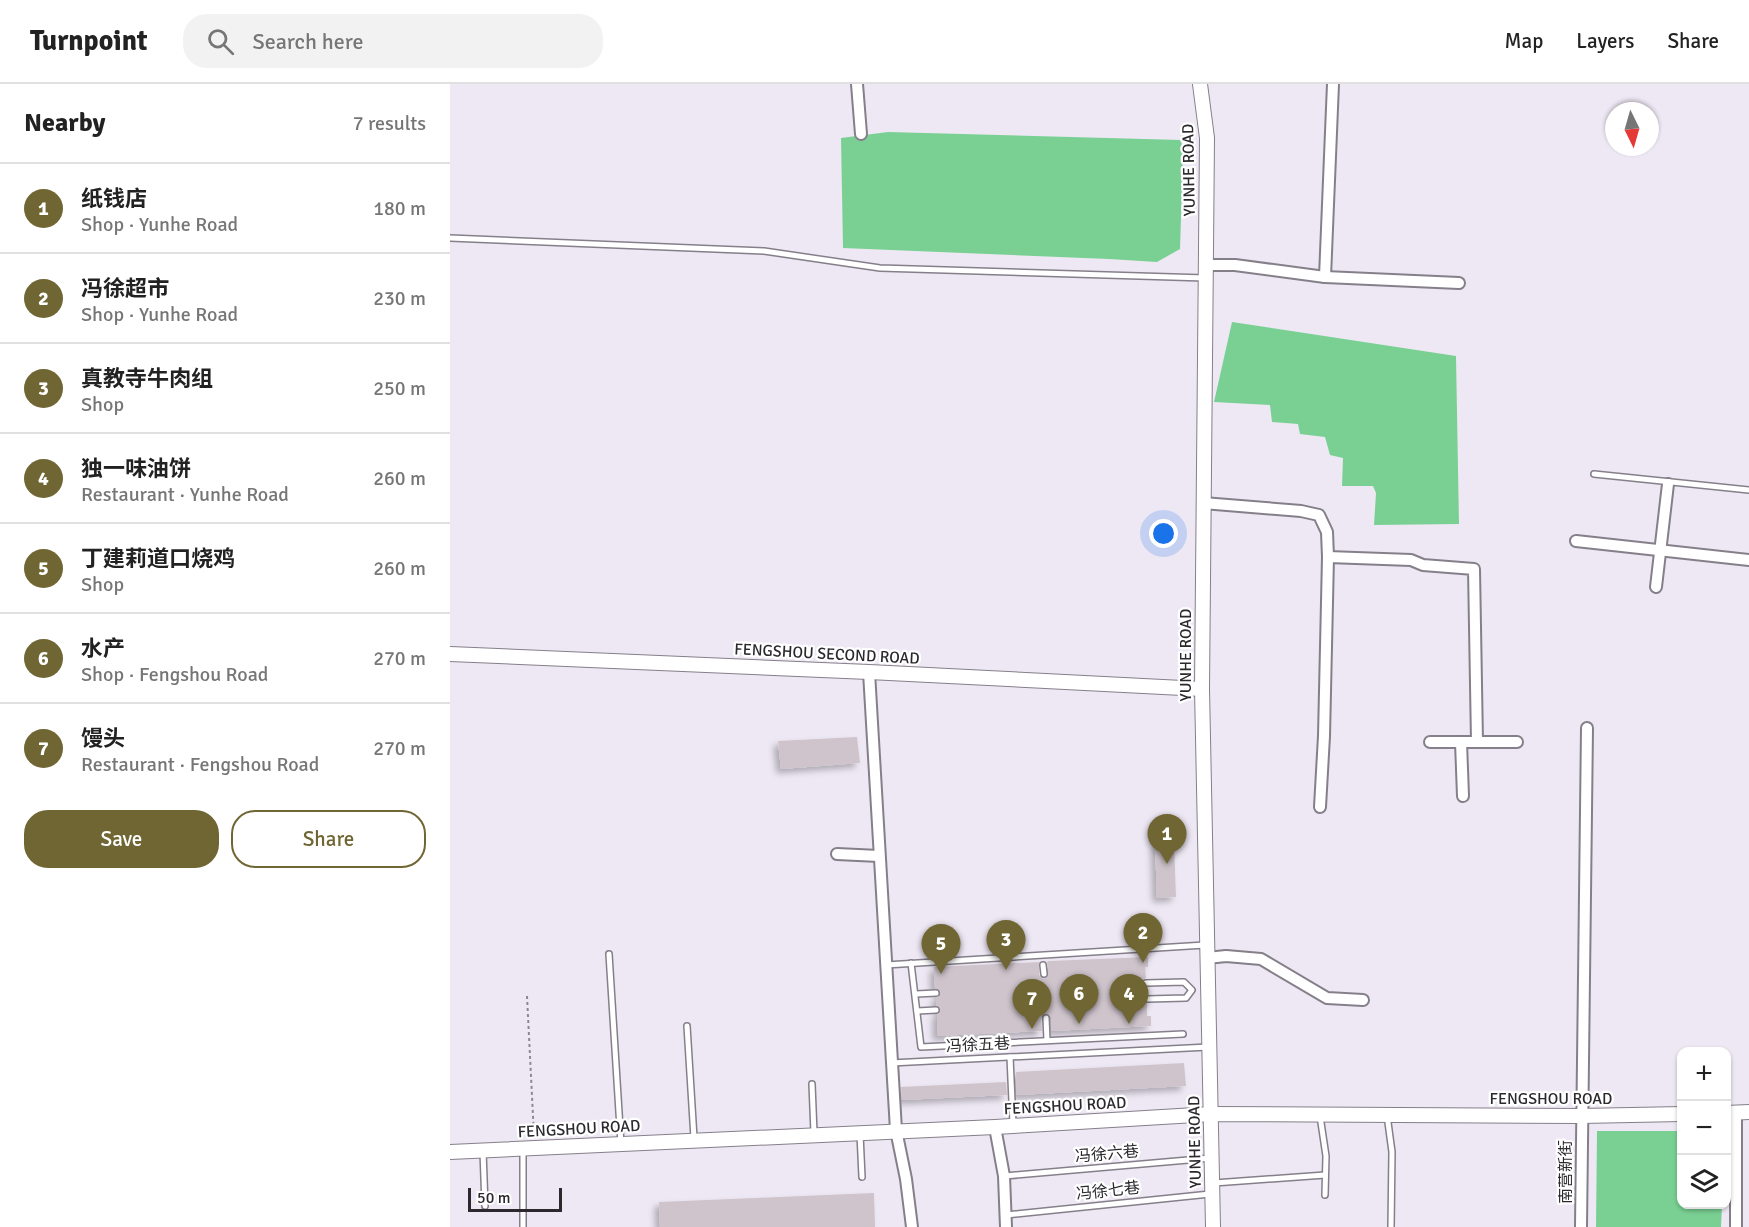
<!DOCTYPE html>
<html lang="en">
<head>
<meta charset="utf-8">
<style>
  body { margin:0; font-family:Signika,"Noto Sans SC",sans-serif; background:#f2f2f2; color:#222 }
  .controls { position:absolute; right:18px; bottom:18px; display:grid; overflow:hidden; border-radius:12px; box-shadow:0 2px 4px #0004 }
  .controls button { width:54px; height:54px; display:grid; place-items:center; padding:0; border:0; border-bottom:2px solid #e0e0e0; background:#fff; color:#222; font:30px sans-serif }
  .compass { position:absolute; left:1155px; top:18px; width:54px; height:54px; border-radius:50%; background:#fff; box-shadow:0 2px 4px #0004; rotate:175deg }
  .scale { position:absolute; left:18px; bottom:15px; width:94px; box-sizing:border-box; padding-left:6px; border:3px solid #2b292d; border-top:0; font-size:16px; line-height:21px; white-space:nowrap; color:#2b292d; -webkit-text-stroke:4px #fff; paint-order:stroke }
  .you { position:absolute; left:714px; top:450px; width:21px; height:21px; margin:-15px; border:4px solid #fff; border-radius:50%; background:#1a73e8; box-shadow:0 0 0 9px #1a73e833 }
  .badge { display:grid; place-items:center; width:39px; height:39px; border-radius:50%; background:#706633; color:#fff; font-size:20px; font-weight:700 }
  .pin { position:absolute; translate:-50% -50px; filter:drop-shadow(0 2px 3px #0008) }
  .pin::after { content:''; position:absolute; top:32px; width:21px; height:18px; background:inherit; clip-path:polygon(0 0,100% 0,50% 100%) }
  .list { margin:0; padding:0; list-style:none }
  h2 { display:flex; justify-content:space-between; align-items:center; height:78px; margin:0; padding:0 24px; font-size:26px }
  h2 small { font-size:20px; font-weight:400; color:#767676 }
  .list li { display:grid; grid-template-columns:39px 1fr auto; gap:18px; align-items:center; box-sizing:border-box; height:90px; padding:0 24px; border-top:2px solid #e0e0e0 }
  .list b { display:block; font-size:22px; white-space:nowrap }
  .list p { margin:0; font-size:20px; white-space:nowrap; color:#767676 }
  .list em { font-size:20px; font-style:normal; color:#767676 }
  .actions { display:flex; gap:12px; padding:18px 24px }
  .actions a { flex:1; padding:14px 0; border:2px solid #706633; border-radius:24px; text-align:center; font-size:21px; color:#706633 }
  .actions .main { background:#706633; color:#fff }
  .icon { flex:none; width:33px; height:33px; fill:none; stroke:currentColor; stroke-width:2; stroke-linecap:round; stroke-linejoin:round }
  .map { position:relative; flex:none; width:1299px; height:1143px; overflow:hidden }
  header { display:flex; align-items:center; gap:36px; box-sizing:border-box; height:84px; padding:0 30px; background:#fff; border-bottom:2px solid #e0e0e0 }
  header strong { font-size:28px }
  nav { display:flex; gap:33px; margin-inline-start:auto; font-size:21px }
  .search { width:420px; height:54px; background:#f2f2f2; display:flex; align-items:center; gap:15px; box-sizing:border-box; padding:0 21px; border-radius:24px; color:#767676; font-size:22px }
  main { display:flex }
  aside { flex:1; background:#fff }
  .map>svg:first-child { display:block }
  .green { fill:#7ad093 }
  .building { fill:#cfc4cc; filter:url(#shadow) }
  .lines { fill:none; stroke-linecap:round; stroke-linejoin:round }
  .service-casing { stroke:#857f8a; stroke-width:8 }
  .minor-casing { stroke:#857f8a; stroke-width:14 }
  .tertiary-casing { stroke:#857f8a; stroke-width:16 }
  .path { stroke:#8c8890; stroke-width:2; stroke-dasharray:3 3; stroke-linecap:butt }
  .service { stroke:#fff; stroke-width:5 }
  .minor { stroke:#fff; stroke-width:10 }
  .tertiary { stroke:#fff; stroke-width:14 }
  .labels { text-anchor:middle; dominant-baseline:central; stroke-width:4.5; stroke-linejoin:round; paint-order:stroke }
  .street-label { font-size:16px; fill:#2b292d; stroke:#fff }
</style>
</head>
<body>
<header>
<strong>Turnpoint</strong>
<div class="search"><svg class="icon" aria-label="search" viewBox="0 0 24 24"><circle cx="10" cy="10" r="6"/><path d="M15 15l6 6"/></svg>Search here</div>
<nav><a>Map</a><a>Layers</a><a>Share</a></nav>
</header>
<main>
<aside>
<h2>Nearby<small>7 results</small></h2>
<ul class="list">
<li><span class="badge">1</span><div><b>纸钱店</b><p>Shop · Yunhe Road</p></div><em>180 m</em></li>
<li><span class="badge">2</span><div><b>冯徐超市</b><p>Shop · Yunhe Road</p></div><em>230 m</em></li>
<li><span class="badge">3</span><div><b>真教寺牛肉组</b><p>Shop</p></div><em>250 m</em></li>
<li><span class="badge">4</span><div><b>独一味油饼</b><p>Restaurant · Yunhe Road</p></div><em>260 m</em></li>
<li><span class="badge">5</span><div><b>丁建莉道口烧鸡</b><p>Shop</p></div><em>260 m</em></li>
<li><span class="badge">6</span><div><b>水产</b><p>Shop · Fengshou Road</p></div><em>270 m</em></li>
<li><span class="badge">7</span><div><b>馒头</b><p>Restaurant · Fengshou Road</p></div><em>270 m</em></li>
</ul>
<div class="actions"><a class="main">Save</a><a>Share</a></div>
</aside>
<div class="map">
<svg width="1299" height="1143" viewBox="0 0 1299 1143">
  <defs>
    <filter id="shadow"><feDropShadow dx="-4.5" dy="4.5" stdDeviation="3" flood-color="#0004"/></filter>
  </defs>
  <rect width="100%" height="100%" fill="#eee8f4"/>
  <!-- green -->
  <g class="green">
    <path d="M438,48L731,56L733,68L730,165L707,178L659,175L393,164L391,54Z"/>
    <path d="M782,238L1006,272L1009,440L924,441L926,409L923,402H892L893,374L880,371L875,353L850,350L848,340L822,338L820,321L764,318Z"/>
    <path d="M1147,1047H1231L1232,1120L1272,1121L1271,1143H1146Z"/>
  </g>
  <!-- building -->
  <g class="building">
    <path d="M407,653L410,679L331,685L328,657Z"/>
    <path d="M705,760H724L726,813L707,814Z"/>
    <path d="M698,873V883H695L696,894L692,896L691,900L696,904V910L692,916L697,920V932H701V942L601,947V933L596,929L591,932L592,947L487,952V931L491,926L486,921V914L490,912L491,908L485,904L484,883L589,878V891L594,895L599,891L597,878L599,877Z"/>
    <path d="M734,979L736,1002L567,1011L566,988Z"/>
    <path d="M556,998L557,1011L452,1016L451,1003Z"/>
    <path d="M424,1109L425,1143H210L209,1118Z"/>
  </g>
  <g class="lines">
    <defs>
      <g id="service">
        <path d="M0,154L314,167L430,184L755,194"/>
        <path d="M1144,390L1299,406"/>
        <path d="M159,870L171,1060"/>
        <path d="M461,879L471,963L733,950"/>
        <path d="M436,881L755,861"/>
        <path d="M593,881L594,890"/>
        <path d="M696,899L734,898L742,906L736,914L697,915"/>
        <path d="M466,910L486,909"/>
        <path d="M467,927L486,926"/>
        <path d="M596,934L597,956"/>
        <path d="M237,942L244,1054"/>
        <path d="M560,973L563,1040"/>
        <path d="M441,979L758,963"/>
        <path d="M362,1000L364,1049"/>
        <path d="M937,1031L942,1068L941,1143"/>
        <path d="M870,1032L876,1072L875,1111"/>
        <path d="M410,1050L412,1093"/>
        <path d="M73,1066V1143"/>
        <path d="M33,1067L35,1122"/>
        <path d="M555,1092L761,1074"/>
        <path d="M764,1099L875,1091"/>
        <path d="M556,1131L760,1110"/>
      </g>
      <g id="minor">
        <path d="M407,0L411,50"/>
        <path d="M756,181H785L875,193L1009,199"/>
        <path d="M875,193L883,0"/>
        <path d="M753,419L851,427L869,431L877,448L878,473L874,652L870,723"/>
        <path d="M1126,457L1299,476"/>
        <path d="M878,473L961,476L973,481L1024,485L1027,658"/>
        <path d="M1206,503L1218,400"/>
        <path d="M419,588L446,1046L456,1095L462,1143"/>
        <path d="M980,658H1067"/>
        <path d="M1011,658L1013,712"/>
        <path d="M387,770L429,772"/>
        <path d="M757,874L776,872L811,875L877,914L913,916"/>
        <path d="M545,1043L554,1092L556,1143"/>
        <path d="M1131,1143L1137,644"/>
        <path d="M1286,1143V1029"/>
      </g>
      <g id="tertiary">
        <path d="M750,0L757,54L752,605L763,1143"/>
        <path d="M0,570L419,588L752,605"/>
        <path d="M1276,1029L1299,1028"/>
        <path d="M0,1068L545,1043L762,1030L1131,1032L1232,1030"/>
      </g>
    </defs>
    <!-- service casing -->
    <use href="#service" class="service-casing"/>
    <!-- minor casing -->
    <use href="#minor" class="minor-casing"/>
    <!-- tertiary casing -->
    <use href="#tertiary" class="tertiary-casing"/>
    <!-- path -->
    <path class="path" d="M77,912L84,1052"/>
    <!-- service -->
    <use href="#service" class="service"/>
    <!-- minor -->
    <use href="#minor" class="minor"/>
    <!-- tertiary -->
    <use href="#tertiary" class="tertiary"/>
  </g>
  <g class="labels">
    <!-- street labels -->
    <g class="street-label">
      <text transform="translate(739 86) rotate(-91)">YUNHE ROAD</text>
      <text transform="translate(377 570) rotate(3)">FENGSHOU SECOND ROAD</text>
      <text transform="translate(736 571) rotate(-90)">YUNHE ROAD</text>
      <text transform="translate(528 961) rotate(-3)">冯徐五巷</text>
      <text x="1101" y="1015">FENGSHOU ROAD</text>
      <text transform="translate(615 1022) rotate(-3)">FENGSHOU ROAD</text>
      <text transform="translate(129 1045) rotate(-3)">FENGSHOU ROAD</text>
      <text transform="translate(745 1058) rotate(-91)">YUNHE ROAD</text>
      <text transform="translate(657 1070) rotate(-5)">冯徐六巷</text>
      <text transform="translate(1116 1088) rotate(-90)">南营新街</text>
      <text transform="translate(658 1107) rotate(-6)">冯徐七巷</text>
    </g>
  </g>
</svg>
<div class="controls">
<button>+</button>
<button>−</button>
<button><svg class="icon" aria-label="layers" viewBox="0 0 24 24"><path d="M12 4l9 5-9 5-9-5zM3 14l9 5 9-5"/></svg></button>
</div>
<svg class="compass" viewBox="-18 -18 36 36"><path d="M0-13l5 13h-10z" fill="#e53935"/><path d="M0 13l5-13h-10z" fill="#767676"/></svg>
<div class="scale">50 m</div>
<div class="you"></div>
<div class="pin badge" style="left:717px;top:780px">1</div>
<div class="pin badge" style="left:693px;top:879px">2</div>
<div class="pin badge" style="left:556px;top:886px">3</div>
<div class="pin badge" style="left:679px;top:940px">4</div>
<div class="pin badge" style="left:491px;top:890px">5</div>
<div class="pin badge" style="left:629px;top:940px">6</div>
<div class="pin badge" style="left:582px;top:945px">7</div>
</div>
</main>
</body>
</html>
